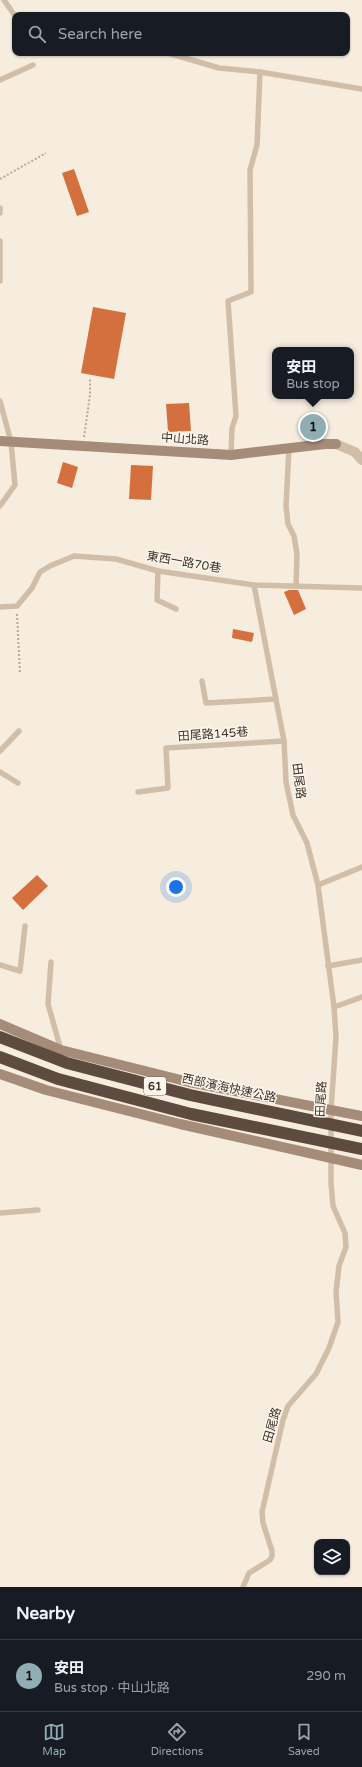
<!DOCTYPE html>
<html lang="en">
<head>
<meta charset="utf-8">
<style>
  body { margin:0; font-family:"Varela Round","Noto Sans TC",sans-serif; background:#242831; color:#f1f3f6 }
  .controls { position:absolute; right:12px; bottom:12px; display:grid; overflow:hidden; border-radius:8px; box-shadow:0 1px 3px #0004 }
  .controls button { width:36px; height:36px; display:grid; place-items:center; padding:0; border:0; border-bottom:1px solid #363941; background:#171b24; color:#f1f3f6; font:20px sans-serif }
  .you { position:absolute; left:176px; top:887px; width:14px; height:14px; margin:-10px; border:3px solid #fff; border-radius:50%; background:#1a73e8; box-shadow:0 0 0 6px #1a73e833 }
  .badge { display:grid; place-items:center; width:26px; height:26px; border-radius:50%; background:#90adb4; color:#111; font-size:13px; font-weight:700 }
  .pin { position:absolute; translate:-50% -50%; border:2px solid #fff; box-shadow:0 1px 4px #0006 }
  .popup { position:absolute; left:272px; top:347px; width:82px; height:52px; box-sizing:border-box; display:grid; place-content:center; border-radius:8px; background:#171b24; filter:drop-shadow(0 1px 3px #0005); font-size:13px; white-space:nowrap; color:#9ea1a6 }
  .popup b { font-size:15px; color:#f1f3f6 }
  .popup::after { content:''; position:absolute; left:50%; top:100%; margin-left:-8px; border:8px solid transparent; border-top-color:#171b24 }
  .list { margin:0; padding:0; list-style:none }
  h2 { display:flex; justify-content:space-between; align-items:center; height:52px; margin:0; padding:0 16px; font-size:17px }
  h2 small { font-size:13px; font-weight:400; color:#9ea1a6 }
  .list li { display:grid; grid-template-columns:26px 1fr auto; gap:12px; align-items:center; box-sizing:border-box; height:72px; padding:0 16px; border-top:1px solid #363941 }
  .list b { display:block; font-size:15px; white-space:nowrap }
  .list p { margin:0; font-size:13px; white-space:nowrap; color:#9ea1a6 }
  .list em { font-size:13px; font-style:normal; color:#9ea1a6 }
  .icon { flex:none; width:22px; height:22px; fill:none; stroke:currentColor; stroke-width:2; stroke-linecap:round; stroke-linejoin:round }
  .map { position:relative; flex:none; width:362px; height:1587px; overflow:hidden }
  .search { position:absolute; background:#171b24; box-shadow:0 1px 3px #0004; left:12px; right:12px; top:12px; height:44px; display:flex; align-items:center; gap:10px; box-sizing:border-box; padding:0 14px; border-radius:8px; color:#9ea1a6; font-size:15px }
  .sheet { height:124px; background:#171b24 }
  nav { display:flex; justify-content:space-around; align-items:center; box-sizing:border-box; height:56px; border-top:1px solid #363941; background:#171b24; font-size:11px; color:#9ea1a6 }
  nav a { display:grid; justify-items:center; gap:2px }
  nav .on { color:#90adb4 }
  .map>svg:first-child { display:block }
  .building { fill:#d46f3e }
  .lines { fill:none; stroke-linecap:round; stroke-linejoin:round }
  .path { stroke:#bca892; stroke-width:2; stroke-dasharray:2 2; stroke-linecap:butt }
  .lane { stroke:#d0bea8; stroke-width:5.5 }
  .street { stroke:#d0bea8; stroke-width:10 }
  .secondary { stroke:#a48c79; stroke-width:10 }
  .highway { stroke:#5e4b3f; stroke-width:12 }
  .labels { text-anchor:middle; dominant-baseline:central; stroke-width:3; stroke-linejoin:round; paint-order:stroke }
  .shield { fill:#fcf6ec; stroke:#766c64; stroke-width:1 }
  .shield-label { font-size:11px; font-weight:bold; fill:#3c3129 }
  .street-label { font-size:12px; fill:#3c3129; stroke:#fcf6ec }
</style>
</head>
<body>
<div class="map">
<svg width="362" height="1587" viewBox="0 0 362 1587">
  <rect width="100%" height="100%" fill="#f6edde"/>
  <!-- building -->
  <g class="building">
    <path d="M74,169L89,212L77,216L62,173Z"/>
    <path d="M93,307L126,313L114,379L81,373Z"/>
    <path d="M189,403L191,431L168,432L166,404Z"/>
    <path d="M63,462L78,467L72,488L57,483Z"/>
    <path d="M131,465L153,466L151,500L129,499Z"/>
    <path d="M289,590H298L306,609L294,615L284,592Z"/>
    <path d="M233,629L254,633L252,642L232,638Z"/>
    <path d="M37,875L48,886L23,910L12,898Z"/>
  </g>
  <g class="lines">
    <!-- path -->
    <g class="path">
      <path d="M0,179L46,153"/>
      <path d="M84,437L90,395V378"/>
      <path d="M17,614L20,674"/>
    </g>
    <!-- lane -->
    <g class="lane">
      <path d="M4,0L15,16"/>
      <path d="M168,53L219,68L260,72L362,89"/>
      <path d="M0,80L33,65"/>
      <path d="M0,208V213"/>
      <path d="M0,241V281"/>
      <path d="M0,401L11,442L15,485L0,506"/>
      <path d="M289,448L286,506L288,524L294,536L297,554L296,585"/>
      <path d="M231,455L232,428L236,416L228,301L251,292L250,170L257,145L260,72"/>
      <path d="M158,571L157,600L176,609"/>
      <path d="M0,607L17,606L32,588L40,572L50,566L74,556L116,559L158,571L254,585L362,588"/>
      <path d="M202,681L206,703L276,699"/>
      <path d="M0,751L19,731"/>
      <path d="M0,772L18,783"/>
      <path d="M138,792L168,788L166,748L284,741"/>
      <path d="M318,885L362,867"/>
      <path d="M51,962L48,1004L61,1050"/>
      <path d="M0,965L20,971L25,926"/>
      <path d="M328,966L362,960"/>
      <path d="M334,1007L362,997"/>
      <path d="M0,1213L38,1210"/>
      <path d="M243,1587L249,1573L270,1560L272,1556V1551L263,1523L262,1512L283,1420L288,1406L316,1374L329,1348L338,1322L336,1292L339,1266L346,1247L345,1233L333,1206L331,1183V1110L336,1037L334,1007L318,885L307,843L293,815L286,782L284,741L254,585"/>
    </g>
    <!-- street -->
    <path class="street" d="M336,444L355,452L362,460"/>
    <!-- secondary -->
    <g class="secondary">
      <path d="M0,441L231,455L325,444H336"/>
      <path d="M0,1024L61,1050L189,1082L362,1116"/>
      <path d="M0,1074L46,1090L180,1124L362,1165"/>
    </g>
    <!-- highway -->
    <g class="highway">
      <path d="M0,1037L67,1063L190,1095L362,1131"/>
      <path d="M0,1057L58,1079L191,1114L362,1149"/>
    </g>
  </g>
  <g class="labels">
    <!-- shield labels -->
    <rect class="shield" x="144" y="1077" width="22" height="18" rx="3"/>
    <g class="shield-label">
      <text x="155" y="1086">61</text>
    </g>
    <!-- street labels -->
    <g class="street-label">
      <text transform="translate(185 439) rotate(4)">中山北路</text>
      <text transform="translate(184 562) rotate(10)">東西一路70巷</text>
      <text transform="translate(213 734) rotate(-4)">田尾路145巷</text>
      <text transform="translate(299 781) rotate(83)">田尾路</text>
      <text transform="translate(229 1088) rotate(12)">西部濱海快速公路</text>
      <text transform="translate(321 1099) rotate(-87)">田尾路</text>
      <text transform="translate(272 1425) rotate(-74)">田尾路</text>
    </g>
  </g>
</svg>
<div class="controls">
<button><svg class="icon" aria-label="layers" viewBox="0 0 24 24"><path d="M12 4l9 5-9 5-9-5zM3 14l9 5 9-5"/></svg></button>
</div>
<div class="you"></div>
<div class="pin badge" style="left:313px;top:427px">1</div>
<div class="popup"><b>安田</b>Bus stop</div>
<div class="search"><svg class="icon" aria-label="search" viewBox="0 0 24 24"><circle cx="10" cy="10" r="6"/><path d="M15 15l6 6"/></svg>Search here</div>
</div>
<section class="sheet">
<h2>Nearby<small></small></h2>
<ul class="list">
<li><span class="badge">1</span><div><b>安田</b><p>Bus stop · 中山北路</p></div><em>290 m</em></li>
</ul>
</section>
<nav>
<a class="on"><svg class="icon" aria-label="map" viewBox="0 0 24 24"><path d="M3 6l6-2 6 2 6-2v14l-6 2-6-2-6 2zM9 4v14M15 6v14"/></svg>Map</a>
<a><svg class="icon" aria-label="directions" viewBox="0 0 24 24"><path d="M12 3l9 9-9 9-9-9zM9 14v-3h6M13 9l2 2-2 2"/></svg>Directions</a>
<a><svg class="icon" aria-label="saved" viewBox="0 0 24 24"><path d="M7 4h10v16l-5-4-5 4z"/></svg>Saved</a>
</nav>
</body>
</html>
